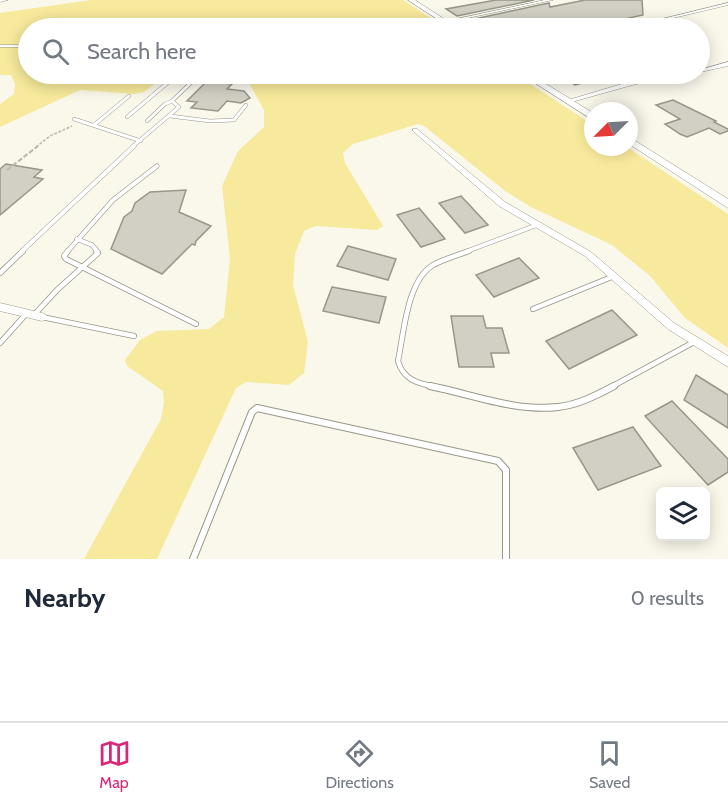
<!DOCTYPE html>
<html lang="en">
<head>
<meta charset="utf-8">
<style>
  body { margin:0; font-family:Cabin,sans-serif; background:#f2f2f3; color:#1f2937 }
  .controls { position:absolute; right:18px; bottom:18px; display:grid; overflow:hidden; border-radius:9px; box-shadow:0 3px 15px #0003 }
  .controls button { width:54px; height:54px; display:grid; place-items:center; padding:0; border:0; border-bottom:2px solid #e0e1e3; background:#fff; color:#1f2937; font:30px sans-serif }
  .compass { position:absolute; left:584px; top:102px; width:54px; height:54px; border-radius:50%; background:#fff; box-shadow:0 3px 15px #0003; rotate:246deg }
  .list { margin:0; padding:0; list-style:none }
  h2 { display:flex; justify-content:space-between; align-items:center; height:78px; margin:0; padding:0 24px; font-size:26px }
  h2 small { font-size:20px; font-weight:400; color:#747a83 }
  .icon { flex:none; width:33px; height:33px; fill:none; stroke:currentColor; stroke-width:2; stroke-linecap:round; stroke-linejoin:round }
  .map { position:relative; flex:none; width:728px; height:559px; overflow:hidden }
  .search { position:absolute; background:#fff; box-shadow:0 3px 15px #0003; left:18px; right:18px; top:18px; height:66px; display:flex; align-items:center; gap:15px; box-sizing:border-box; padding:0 21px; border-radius:33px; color:#747a83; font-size:22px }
  .sheet { height:162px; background:#fff }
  nav { display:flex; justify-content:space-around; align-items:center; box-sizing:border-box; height:84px; border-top:2px solid #e0e1e3; background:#fff; font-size:16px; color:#747a83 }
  nav a { display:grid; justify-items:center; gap:3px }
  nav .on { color:#db2777 }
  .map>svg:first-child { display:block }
  .green { fill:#f7ea9c }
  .building { fill:#d2d0c4; stroke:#98968a; stroke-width:1.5 }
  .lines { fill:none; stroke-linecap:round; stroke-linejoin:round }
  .lane-far4-casing { stroke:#98978b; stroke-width:3 }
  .lane-far3-casing { stroke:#98978b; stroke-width:4 }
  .lane-far2-casing { stroke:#98978b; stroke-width:5 }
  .lane-far1-casing { stroke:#98978b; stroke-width:6 }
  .lane-casing { stroke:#98978b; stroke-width:8 }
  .street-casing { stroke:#98978b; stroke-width:1 }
  .secondary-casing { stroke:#98978b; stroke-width:1 }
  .path-far1 { stroke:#b9b8ad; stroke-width:1.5; stroke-dasharray:3 1.5; stroke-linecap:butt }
  .path { stroke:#b9b8ad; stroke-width:2; stroke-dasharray:5 2; stroke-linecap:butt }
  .lane-far4 { stroke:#fff; stroke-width:2 }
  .lane-far3 { stroke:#fff; stroke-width:3 }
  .lane-far2 { stroke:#fff; stroke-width:4 }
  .lane-far1 { stroke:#fff; stroke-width:4.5 }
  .lane { stroke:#fff; stroke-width:6 }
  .street { fill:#fff; fill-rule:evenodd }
  .secondary { fill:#fff; fill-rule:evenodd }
</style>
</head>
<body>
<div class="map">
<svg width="728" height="559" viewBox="0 0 728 559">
  <rect width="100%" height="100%" fill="#faf8eb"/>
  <!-- green -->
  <g class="green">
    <path d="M91,0H403L446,28H28V74H167L144,92L134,94L80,90L0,127V104L14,94L15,84L11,75H0V13Z"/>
    <path d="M244,74H421L429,77L442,74H515L593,125V147H627L728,214V348L685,318L650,276L612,245L531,207L505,191L423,125L418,124L353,144L343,153L345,163L383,226L377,230L315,226L304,231L295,254L293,285L308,342L304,373L289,385L246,382L236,388L157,559H84L161,419L164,403L163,391L127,366L125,360L140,340L157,331L209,329L224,317L230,259L222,186L238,151L264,127V110Z"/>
  </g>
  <!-- building -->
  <g class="building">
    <path d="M496,0H534L457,16L446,9Z"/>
    <path d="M585,0H642L643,15L584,28H532L531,19L476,28L465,21L549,3L550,7Z"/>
    <path d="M561,74H600L601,78L575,85L563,77H566Z"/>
    <path d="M207,81L232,84L227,89L244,91L250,98L241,103L227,101L218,111L191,108L197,102L187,101Z"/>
    <path d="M673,100L716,121L714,122L728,129V131L720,134L709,128L687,137L680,134L665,124L680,119L656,105Z"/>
    <path d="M6,164L42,170L34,177L43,179L0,215V169Z"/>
    <path d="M186,190L179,212L211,226L196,241L195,245L192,244L162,274L111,249L124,217L132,211L135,203L150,192Z"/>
    <path d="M461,196L488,225L465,233L439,203Z"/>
    <path d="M419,208L445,239L421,247L397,215Z"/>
    <path d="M348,246L396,259L388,280L337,266Z"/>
    <path d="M519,258L539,278L494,297L476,275Z"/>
    <path d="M332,287L386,297L379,323L323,311Z"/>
    <path d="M612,310L637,335L569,369L546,341Z"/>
    <path d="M451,316H483L486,328H502L509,353H491L494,367H459Z"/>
    <path d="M696,375L728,395V428L684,400Z"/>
    <path d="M672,401L728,459V472L708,485L645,416Z"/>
    <path d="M633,427L661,466L598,490L573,448Z"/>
  </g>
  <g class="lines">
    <defs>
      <path id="lane-far4" d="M0,46H28"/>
      <g id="lane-far3">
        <path d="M170,116L210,121L234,120L246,105"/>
        <path d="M127,117L178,74"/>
        <path d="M74,119L141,141"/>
        <path d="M147,121L165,104L172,101"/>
        <path d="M94,125L129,96"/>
        <path d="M132,147L179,107L172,101L200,74"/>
      </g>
      <g id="lane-far2">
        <path d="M77,239L92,245L98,252"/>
        <path d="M21,252L134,146"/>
        <path d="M67,252L113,200L157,166"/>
        <path d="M465,252L537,225"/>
      </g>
      <g id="lane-far1">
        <path d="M68,251L64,256L66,259L196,324"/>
        <path d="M0,273L23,251"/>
        <path d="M533,309L614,276"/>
        <path d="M34,315L57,290L98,253L96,251"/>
        <path d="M42,317L134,336"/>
        <path d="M0,343L27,313"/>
        <path d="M437,387C419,384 403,380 398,361C404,332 407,281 433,265C444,259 458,255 469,251"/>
        <path d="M611,387L694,342"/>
      </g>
      <g id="lane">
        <path d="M430,386C471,394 515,412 558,407C578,405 597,395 614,386"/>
        <path d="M193,559L252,412L257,408L498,461L506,470V559"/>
      </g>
      <g id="street">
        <path d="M0,0H8L0,2Z"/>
        <path d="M545,0H553L444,23L442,22Z"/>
        <path d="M728,3V5L631,28H625Z"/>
        <path d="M728,62V66L700,72V70Z"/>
        <path d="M683,74H694L691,76L636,84L568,103L565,101L635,80Z"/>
        <path d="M413,129H417L505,202L591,252L674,323L728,356V367L668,329L585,256L499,206L413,131Z"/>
        <path d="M0,303L42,313L45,314L47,317L45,320L42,321L0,311Z"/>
      </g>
      <g id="secondary">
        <path d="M408,0H415L458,28H451Z"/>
        <path d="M521,74H530L593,113V120Z"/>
        <path d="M629,137L728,199V208L629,144Z"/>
      </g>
    </defs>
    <!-- lane-far4 casing -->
    <use href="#lane-far4" class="lane-far4-casing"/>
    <!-- lane-far3 casing -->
    <use href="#lane-far3" class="lane-far3-casing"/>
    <!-- lane-far2 casing -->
    <use href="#lane-far2" class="lane-far2-casing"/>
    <!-- lane-far1 casing -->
    <use href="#lane-far1" class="lane-far1-casing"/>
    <!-- lane casing -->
    <use href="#lane" class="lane-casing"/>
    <!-- street casing -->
    <use href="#street" class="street-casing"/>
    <!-- secondary casing -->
    <use href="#secondary" class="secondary-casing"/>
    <!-- path-far1 -->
    <path class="path-far1" d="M36,147L50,136L72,126"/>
    <!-- path -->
    <path class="path" d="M7,170L38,146"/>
    <!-- lane-far4 -->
    <use href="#lane-far4" class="lane-far4"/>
    <!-- lane-far3 -->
    <use href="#lane-far3" class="lane-far3"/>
    <!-- lane-far2 -->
    <use href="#lane-far2" class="lane-far2"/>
    <!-- lane-far1 -->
    <use href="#lane-far1" class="lane-far1"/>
    <!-- lane -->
    <use href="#lane" class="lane"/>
    <!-- street -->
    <use href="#street" class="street"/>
    <!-- secondary -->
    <use href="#secondary" class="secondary"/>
  </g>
</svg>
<div class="controls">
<button><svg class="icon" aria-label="layers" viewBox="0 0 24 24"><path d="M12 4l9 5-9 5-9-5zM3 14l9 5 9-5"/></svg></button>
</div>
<svg class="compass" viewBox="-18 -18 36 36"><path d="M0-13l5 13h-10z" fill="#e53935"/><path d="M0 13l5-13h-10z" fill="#747a83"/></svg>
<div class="search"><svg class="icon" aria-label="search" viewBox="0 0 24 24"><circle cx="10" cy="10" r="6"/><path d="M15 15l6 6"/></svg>Search here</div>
</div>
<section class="sheet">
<h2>Nearby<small>0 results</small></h2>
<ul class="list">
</ul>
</section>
<nav>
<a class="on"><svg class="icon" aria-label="map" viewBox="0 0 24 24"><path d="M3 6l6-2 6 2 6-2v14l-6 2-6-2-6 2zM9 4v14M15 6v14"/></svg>Map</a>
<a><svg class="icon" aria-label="directions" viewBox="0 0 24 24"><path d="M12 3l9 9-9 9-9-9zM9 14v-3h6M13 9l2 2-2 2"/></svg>Directions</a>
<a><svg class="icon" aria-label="saved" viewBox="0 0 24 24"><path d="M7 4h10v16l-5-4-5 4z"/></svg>Saved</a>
</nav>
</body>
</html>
